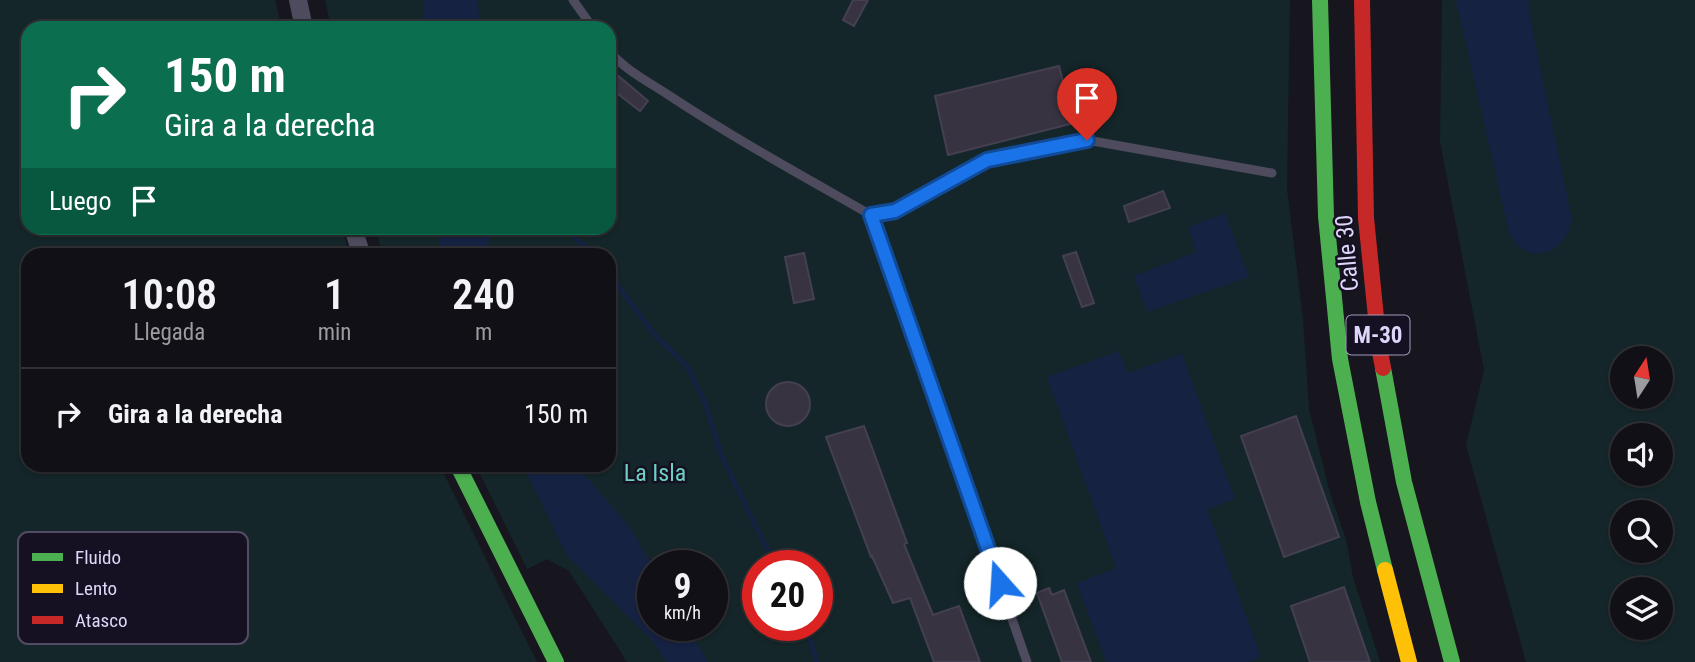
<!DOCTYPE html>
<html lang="es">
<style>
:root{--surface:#111016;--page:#1a191f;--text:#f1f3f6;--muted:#9c9da1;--line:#303035}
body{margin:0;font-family:"Roboto Condensed",sans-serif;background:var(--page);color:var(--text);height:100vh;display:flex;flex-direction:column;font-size:26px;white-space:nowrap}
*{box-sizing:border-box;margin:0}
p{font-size:23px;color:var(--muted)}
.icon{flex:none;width:38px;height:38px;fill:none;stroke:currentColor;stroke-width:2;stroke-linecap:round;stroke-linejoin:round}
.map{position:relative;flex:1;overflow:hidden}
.drawer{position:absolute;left:21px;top:248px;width:595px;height:224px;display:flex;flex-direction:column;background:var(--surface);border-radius:21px;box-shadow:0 2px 5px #0004,0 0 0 2px var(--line)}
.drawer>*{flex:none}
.banner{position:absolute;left:21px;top:21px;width:595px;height:214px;border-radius:21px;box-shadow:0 2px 5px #0004,0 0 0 2px var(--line);background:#0b6e4f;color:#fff;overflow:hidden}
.needle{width:46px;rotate:12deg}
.buttons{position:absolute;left:1610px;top:346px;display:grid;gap:14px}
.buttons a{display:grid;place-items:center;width:63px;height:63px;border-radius:50%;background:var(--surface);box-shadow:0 2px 5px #0004,0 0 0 2px var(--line);font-size:35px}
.speed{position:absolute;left:637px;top:550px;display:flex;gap:14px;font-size:35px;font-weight:700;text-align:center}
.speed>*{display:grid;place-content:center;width:91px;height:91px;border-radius:50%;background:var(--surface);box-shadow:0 2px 5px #0004,0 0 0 2px var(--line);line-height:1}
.speed small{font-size:18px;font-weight:400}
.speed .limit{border:10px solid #d22;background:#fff;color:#111}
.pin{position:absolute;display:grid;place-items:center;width:60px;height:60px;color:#fff;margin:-72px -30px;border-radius:50% 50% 50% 0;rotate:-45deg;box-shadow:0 0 7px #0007}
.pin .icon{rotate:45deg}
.me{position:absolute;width:77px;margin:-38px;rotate:341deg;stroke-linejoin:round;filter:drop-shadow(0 0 5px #0008)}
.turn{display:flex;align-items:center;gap:24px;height:147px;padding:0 28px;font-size:32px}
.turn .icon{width:91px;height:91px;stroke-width:2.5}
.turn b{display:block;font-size:49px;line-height:60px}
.then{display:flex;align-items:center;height:66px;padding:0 28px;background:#0003;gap:14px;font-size:26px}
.eta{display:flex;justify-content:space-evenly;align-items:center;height:119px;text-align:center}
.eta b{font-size:42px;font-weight:600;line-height:49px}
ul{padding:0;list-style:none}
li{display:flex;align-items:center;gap:21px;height:91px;padding:0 28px;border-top:2px solid var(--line)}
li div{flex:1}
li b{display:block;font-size:26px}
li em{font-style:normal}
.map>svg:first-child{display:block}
.green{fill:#142629;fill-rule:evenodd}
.water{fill:#162242}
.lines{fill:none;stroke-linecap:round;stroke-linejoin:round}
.stream{stroke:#162242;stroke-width:5}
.building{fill:#373340;stroke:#454051;stroke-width:2}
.lane{stroke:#4d4b5d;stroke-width:9}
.street{stroke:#4d4b5d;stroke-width:18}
.fast{stroke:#4caf50;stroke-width:16}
.slow{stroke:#ffc107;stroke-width:16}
.jam{stroke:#c62828;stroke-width:16}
.route-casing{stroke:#114b97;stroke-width:18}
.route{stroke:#1a73e8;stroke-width:12}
.labels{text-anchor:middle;stroke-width:5;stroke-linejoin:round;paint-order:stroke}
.shield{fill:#161122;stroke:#a39bb9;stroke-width:2}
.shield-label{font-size:23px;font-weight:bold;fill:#dfd6fa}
.street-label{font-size:24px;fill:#dfd6fa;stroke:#161122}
.park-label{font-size:24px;fill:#6bd1c4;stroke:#161122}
.key{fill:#161122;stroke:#524c63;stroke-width:2}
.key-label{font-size:19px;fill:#dfd6fa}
</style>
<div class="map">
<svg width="1695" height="662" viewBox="0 0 1695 662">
<rect width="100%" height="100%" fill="#17151e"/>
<!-- green -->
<path class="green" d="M 0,0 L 275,0 L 282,28 L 28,28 L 28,228 L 342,228 L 350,255 L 28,256 L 28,466 L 440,466 L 537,662 L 0,662 Z
M 325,0 L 1290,0 L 1287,189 L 1303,319 L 1309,409 L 1330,493 L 1346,539 L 1353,577 L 1380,662 L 627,662 L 569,571 L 547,559 L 527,569 L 476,466 L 609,466 L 609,256 L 383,255 L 375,228 L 609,228 L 609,28 L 331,28 ZM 653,565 L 712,565 L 712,625 L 653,625 ZM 758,565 L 817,565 L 817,625 L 758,625 Z
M 1442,0 L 1695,0 L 1695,662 L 1526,662 L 1466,445 L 1484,370 L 1440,142 ZM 1622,359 L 1661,359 L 1661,397 L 1622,397 ZM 1622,436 L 1661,436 L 1661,474 L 1622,474 ZM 1622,513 L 1661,513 L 1661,551 L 1622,551 ZM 1622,590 L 1661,590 L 1661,628 L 1622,628 Z"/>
<!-- water -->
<path class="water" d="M 424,0 L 477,0 L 481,28 L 424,28 Z
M 1456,0 L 1528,0 L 1532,27 L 1572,220 C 1570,226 1569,232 1566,236 C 1559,249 1542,257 1528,252 C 1519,249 1513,240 1509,233 Z
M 1225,213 L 1249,277 L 1147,312 L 1134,276 L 1196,252 L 1188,227 Z
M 437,228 L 491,228 L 487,251 L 489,255 L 442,255 Z
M 1119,351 L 1127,373 L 1182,354 L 1235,499 L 1207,509 L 1261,657 L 1247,662 L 1106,662 L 1077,583 L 1116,568 L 1047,377 Z
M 523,466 L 577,466 L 630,527 L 653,567 L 653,625 L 686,625 L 708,662 L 666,662 L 653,641 L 567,556 Z"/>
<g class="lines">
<!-- stream -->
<path class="stream" d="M 565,228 L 595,256
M 609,273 L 653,333 L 687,366 L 704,400 L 722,457 L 775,565
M 805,625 L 817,662"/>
</g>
<!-- building -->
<path class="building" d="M 853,0 L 868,0 L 854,26 L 843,20 Z
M 1059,66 L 1074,123 L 948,155 L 935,96 Z
M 609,68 L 648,101 L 640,111 L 609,87 Z
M 1163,191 L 1170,208 L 1129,222 L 1124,206 Z
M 1076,252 L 1094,303 L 1082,307 L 1063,256 Z
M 804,253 L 814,299 L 794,303 L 785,257 Z
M766 404a22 22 0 1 1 44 0a22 22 0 1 1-44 0Z
M 1296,416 L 1339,537 L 1284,557 L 1241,436 Z
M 864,426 L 907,543 L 904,544 L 933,615 L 959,606 L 980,662 L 934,662 L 910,598 L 893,603 L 872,556 L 871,557 L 826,437 Z
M 1344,587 L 1370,662 L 1310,662 L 1291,606 Z
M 1049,588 L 1052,595 L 1064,590 L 1091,662 L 1062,662 L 1037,593 Z"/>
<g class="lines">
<!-- lane -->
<path class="lane" d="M 573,0 L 593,28
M 609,51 C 625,70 649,82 670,96 C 735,139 803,176 871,215
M 1027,662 L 871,215 L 895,211 L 987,160 L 1087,140 L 1272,173"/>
<!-- street -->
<path class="street" d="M 298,0 L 304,28
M 353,228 L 362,256"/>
<!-- fast -->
<path class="fast" d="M 1320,0 L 1326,216 L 1340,359 L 1368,502 L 1385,570
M 1383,368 L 1404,482 L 1452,662
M 458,466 L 556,662"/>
<!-- slow -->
<path class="slow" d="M 1385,570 L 1409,662"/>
<!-- jam -->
<path class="jam" d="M 1362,0 L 1366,218 L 1379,347 L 1383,368"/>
</g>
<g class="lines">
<defs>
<path id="route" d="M 1000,583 L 871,215 L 895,211 L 987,160 L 1087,140"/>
</defs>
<!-- route casing -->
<use href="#route" class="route-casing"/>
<!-- route -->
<use href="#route" class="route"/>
</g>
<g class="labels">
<!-- shield labels -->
<rect class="shield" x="1346.5" y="315.5" width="63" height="39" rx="5"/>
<g class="shield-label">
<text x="1378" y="343">M-30</text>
</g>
<!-- street labels -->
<g class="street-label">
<text transform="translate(1347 253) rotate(-95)" y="8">Calle 30</text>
</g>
<!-- park labels -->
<g class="park-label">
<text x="655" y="481">La Isla</text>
</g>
</g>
<!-- legend -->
<rect x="18" y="532" width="230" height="112" rx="10" class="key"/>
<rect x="32" y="553" width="31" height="8" fill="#4caf50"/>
<rect x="32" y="584" width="31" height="9" fill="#ffc107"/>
<rect x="32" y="616" width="31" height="8" fill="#c62828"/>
<g class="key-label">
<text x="75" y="564">Fluido</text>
<text x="75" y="595">Lento</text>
<text x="75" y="627">Atasco</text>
</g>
</svg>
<div class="buttons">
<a><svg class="needle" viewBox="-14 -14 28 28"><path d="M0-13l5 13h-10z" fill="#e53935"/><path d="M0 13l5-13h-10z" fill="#9c9da1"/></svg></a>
<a><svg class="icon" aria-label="sound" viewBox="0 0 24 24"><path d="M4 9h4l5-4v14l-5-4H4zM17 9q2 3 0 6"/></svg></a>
<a><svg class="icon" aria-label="search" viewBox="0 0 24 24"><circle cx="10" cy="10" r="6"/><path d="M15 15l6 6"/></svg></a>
<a><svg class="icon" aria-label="layers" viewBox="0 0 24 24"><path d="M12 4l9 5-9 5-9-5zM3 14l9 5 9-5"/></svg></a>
</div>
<div class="speed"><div>9<small>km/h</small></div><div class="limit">20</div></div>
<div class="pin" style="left:1087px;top:140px;background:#d93025"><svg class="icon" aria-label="arrive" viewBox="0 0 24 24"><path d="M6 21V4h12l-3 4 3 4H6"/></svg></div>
<svg class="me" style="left:1000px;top:583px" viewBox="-20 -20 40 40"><circle r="19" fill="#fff"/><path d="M0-13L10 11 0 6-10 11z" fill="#1a73e8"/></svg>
<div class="banner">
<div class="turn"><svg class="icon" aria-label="right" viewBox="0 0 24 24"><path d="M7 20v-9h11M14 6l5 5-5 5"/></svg><div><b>150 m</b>Gira a la derecha</div></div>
<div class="then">Luego<svg class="icon" aria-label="arrive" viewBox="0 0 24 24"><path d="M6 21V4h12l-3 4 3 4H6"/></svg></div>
</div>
<section class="drawer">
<div class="eta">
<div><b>10:08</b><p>Llegada</p></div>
<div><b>1</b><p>min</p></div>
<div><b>240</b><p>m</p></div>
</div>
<ul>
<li><svg class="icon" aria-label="right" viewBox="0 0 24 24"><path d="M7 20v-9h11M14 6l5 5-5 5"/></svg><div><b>Gira a la derecha</b></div><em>150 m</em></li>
</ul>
</section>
</div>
